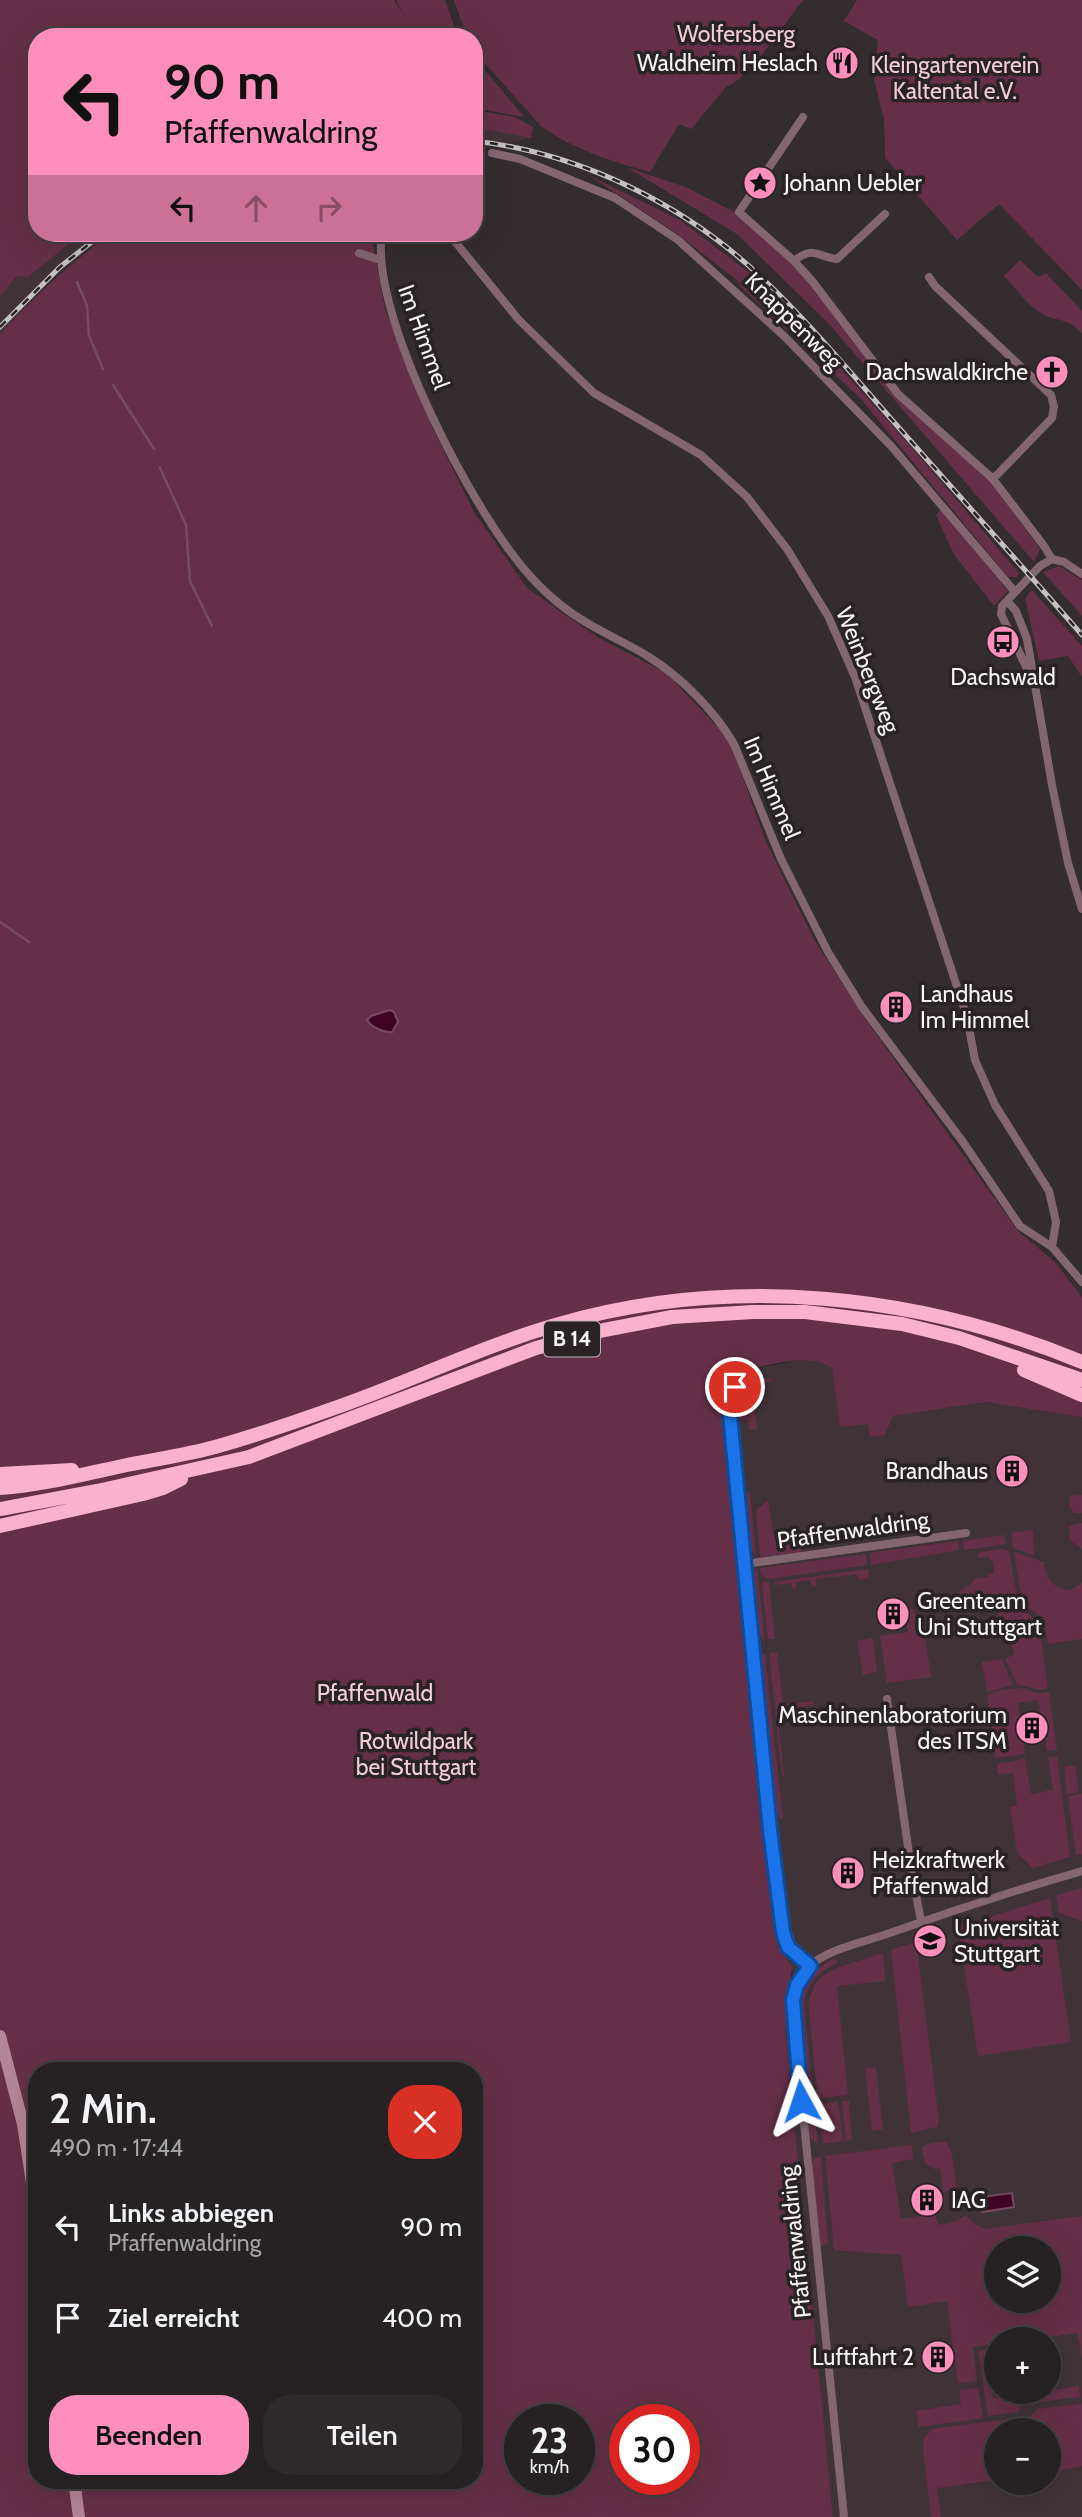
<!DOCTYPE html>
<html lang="de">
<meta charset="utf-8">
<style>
:root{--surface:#262223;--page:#2e2a2b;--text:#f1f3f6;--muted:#a4a4a6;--line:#423f41;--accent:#fe8ebc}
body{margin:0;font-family:Cabin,sans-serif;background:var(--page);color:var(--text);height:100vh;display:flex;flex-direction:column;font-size:26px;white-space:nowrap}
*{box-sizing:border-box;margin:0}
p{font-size:23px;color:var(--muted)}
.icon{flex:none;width:38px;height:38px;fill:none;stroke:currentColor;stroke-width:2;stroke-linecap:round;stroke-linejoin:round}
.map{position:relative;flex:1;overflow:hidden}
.panel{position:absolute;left:28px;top:2062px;width:455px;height:427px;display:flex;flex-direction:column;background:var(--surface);border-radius:28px;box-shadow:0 7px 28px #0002,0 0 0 2px var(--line)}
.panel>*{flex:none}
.top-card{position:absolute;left:28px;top:28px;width:455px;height:214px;border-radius:28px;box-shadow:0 7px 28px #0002,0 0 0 2px var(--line);background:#fe8ebc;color:#111;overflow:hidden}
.fabs{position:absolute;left:984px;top:2236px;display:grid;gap:14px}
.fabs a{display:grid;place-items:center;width:77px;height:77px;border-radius:50%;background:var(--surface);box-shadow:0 7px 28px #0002,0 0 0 2px var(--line);font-size:35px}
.speed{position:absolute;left:504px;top:2404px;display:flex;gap:14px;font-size:35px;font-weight:700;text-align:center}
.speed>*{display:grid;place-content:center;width:91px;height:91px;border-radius:50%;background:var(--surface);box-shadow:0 7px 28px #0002,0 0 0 2px var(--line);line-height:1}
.speed small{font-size:18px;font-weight:400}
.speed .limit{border:10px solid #d22;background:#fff;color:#111}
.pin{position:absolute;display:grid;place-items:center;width:60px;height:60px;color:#fff;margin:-30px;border:4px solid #fff;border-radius:50%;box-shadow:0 2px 7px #0007}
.me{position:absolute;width:77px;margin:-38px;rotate:355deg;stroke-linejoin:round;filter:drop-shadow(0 0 5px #0008)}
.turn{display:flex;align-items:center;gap:24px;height:147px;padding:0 21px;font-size:32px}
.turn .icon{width:91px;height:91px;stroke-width:2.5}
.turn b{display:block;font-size:49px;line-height:60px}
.lanes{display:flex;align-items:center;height:66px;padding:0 21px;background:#0003;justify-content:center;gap:35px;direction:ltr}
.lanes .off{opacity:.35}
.round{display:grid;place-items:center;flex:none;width:74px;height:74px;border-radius:28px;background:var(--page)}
.headline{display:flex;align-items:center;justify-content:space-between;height:119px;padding:0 21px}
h1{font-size:42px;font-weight:600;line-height:52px}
.cta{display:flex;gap:14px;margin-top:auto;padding:14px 21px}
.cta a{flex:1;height:80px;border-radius:28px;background:var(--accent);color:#111;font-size:28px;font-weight:600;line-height:80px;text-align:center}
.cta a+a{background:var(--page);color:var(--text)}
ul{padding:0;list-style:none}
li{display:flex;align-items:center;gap:21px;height:91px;padding:0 21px}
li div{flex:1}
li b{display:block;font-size:26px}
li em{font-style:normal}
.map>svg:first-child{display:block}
.built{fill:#403338;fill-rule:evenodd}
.green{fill:#653047;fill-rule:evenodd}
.water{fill:#3e0422;stroke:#764c61;stroke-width:2}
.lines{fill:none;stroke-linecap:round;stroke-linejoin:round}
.stream{stroke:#764c61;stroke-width:2.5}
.street{stroke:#846671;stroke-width:8}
.secondary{stroke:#b48596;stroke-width:12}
.highway{stroke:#fab1cd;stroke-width:14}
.rail-casing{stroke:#c5c0c1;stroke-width:5}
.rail{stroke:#292325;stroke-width:2.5;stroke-dasharray:8;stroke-linecap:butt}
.route-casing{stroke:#114b97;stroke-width:18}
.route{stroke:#1a73e8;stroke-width:12}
.labels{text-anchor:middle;stroke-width:7;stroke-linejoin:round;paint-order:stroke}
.shield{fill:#292325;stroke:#bab5b7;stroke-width:2}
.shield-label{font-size:21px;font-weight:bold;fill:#f8f4f5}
.park-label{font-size:23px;fill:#f3cbd9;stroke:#292325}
.poi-label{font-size:23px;fill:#f8f4f5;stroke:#292325;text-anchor:start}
.street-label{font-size:23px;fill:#f8f4f5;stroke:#292325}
</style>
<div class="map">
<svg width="1082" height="2517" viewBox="0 0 1082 2517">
<rect width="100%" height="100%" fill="#332d2f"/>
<!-- built -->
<path class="built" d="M 474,127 L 485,127 L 531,138 L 491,146 L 474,145 Z
M 82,233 L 112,233 L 81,255 L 40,290 L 0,334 L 0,297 L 17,276 Z
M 809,1359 L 822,1361 L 832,1368 L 840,1427 L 869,1423 L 885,1435 L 893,1416 L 986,1402 L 1082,1417 L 1082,2517 L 833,2517 L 785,2027 L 793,1973 L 788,1959 L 779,1949 L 720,1390 L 726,1377 L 735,1372 ZM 996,2249 L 1048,2249 L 1048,2301 L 996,2301 ZM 996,2340 L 1048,2340 L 1048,2392 L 996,2392 ZM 996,2431 L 1048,2431 L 1048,2483 L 996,2483 Z"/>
<!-- green -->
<path class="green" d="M 0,0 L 394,0 L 404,16 L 396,0 L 445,0 L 458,37 L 37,37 L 37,233 L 82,233 L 28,277 L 17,276 L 0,297 Z
M 454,0 L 803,0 C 788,19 748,80 727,86 L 691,129 L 679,124 L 650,172 C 613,162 572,149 541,126 L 474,51 L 474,37 L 467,37 Z
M 857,0 L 1082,0 L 1082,290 L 999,204 L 957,240 L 885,158 L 884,120 L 874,79 L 878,40 L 844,21 Z
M 474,57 L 524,117 L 474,108 Z
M 474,110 L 515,117 L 533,127 L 531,138 L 474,127 Z
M 628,168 L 686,187 L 738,214 L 807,278 L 897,394 L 990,480 L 1040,549 L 1034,562 L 829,324 L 737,234 Z
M 590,176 L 680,220 L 751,274 L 801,325 L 908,443 L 1019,573 L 1017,577 L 1008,577 L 860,398 L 742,288 L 738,281 L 676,233 Z
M 112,233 L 371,233 L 385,309 L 433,429 L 474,512 L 527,588 L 597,637 L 666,673 L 729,739 L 766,842 L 815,941 L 868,1023 L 1018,1231 L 1056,1263 L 1082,1297 L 1082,1417 L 986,1402 L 893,1416 L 885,1435 L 870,1437 L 868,1424 L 840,1427 L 832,1368 C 808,1351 764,1367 735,1372 L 726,1377 L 720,1390 L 779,1948 L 792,1966 L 785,2027 L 833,2517 L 0,2517 L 0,334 C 35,296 70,263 112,233 ZM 37,2070 L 474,2070 L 474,2480 L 37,2480 ZM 520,2420 L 579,2420 L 579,2480 L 520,2480 ZM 625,2420 L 684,2420 L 684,2480 L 625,2480 Z
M 1020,260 L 1038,277 L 1046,273 L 1082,311 L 1082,333 C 1066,316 1054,322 1041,313 C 1027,304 1015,288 1004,276 Z
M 942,508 L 1008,591 L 994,606 L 953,553 L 936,515 Z
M 1059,566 L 1082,580 L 1082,616 L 1043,572 Z
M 1032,590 L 1082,646 L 1082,677 L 1068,656 L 1039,661 L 1025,598 Z
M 767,1378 L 773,1381 L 751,1385 L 757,1429 L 749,1430 L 748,1419 L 737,1420 L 737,1415 L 751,1397 L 750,1384 L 754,1383 L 754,1379 Z
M 750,1492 L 756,1556 L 749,1547 L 745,1493 Z
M 1082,1495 L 1082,1513 L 1075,1513 L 1070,1508 L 1069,1496 Z
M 768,1500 L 774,1538 L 800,1535 L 801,1552 L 760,1557 L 756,1511 Z
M 1082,1523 L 1082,1549 L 1070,1540 L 1069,1526 Z
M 1033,1530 L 1034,1555 L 1013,1548 L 1011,1533 Z
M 1004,1535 L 1006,1544 L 964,1550 L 963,1541 Z
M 958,1541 L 959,1550 L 871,1565 L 870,1553 Z
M 1004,1549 L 1009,1552 L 1019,1606 L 1039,1624 L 1048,1688 L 1039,1690 L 1017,1684 L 1005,1659 L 1015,1654 L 995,1607 L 993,1597 L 958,1602 L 957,1593 L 971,1584 L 975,1579 L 988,1577 L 988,1574 L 994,1573 L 993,1562 L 988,1557 L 978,1558 L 978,1555 L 981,1552 Z
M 1014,1552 L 1044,1562 C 1044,1578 1055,1590 1071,1590 L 1082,1583 L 1082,1639 L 1048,1644 L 1044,1618 L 1025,1606 L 1022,1600 Z
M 866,1554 L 867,1565 L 768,1579 L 761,1575 L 760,1568 Z
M 757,1568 L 765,1642 L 758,1634 L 752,1576 Z
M 868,1569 L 869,1578 L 859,1580 L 857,1574 L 816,1579 L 816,1586 L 812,1587 L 810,1580 L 796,1582 L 796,1589 L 793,1589 L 791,1583 L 775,1585 L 775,1582 Z
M 769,1582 L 775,1639 L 768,1639 L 762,1583 Z
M 914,1609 L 916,1617 L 922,1616 L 931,1677 L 887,1683 L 880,1636 L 908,1632 L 905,1610 Z
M 873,1638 L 877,1672 L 863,1675 L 857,1641 Z
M 777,1652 L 783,1704 L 813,1701 L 814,1705 L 777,1709 L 784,1776 L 782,1776 L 769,1653 Z
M 762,1654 L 765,1654 L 783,1819 L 780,1818 L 776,1811 L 760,1659 Z
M 1002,1659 L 1013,1685 L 987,1692 L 982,1662 Z
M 1020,1688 L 1038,1693 L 1049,1692 L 1057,1750 L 1047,1751 L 1038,1700 L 1018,1703 L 1025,1754 L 996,1758 L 987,1695 L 996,1691 Z
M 1057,1756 L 1070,1857 L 1033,1868 L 1017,1853 L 1010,1807 L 1017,1805 L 1013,1773 L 998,1774 L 997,1764 L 1025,1759 L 1031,1794 L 1053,1790 L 1048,1757 Z
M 1075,1765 L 1079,1792 L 1067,1794 L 1064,1767 Z
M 1082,1794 L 1082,1854 L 1076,1855 L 1068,1796 Z
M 1082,1888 L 1082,1921 L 1059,1913 L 1056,1895 Z
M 1050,1898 L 1071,2042 L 978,2056 L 958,1927 Z
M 916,1942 L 939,2119 L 937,2127 L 911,2133 L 891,1950 Z
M 883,1953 L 885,1981 L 837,1986 L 848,2095 L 818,2098 L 808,2004 L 814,1986 L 822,1976 L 839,1967 Z
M 835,1958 L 837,1963 C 818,1973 808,1982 804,2004 L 818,2144 L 809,2136 L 798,2002 C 804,1979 815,1969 835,1958 Z
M 876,2067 L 883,2129 L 872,2131 L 865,2069 Z
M 842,2101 L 849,2101 L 852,2138 L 851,2140 L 846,2141 Z
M 838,2102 L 843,2141 L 823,2144 L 818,2104 Z
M 946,2141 L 952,2154 L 957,2189 L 943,2192 L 940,2168 L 934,2169 L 925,2163 L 922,2148 L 927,2144 Z
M 912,2145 L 913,2159 L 892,2163 L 901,2219 L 935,2213 L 938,2225 L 954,2222 L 966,2215 L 974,2224 L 984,2229 L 1082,2216 L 1082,2360 L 1078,2333 L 1026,2340 L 996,2340 L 996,2344 L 973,2347 L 977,2381 L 958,2383 L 947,2301 L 908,2307 L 901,2255 L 834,2250 L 825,2156 ZM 996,2249 L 1048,2249 L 1048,2301 L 996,2301 Z
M 816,2157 L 821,2157 L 828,2244 L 820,2246 L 812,2169 L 813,2160 Z
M 986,2349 L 993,2398 L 1017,2396 L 1020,2408 L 1017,2412 L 988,2416 L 978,2350 Z
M 1079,2386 L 1080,2397 L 1036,2402 L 1034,2393 Z
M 978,2388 L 983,2418 L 919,2427 L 916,2411 L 961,2404 L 959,2390 Z
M 1082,2404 L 1082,2466 L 1048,2473 L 1048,2431 L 996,2431 L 996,2480 L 937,2488 L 941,2517 L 931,2517 L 923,2450 L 924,2438 L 932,2429 L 1021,2417 L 1022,2419 L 1029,2417 L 1037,2409 Z"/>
<!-- water -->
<path class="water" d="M 390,1010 L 394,1012 L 398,1022 L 392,1032 C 384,1033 371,1027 367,1020 L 371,1016 Z
M 1012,2193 L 1014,2207 L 982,2212 L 980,2197 Z"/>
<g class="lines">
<!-- stream -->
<path class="stream" d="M 46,233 L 49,237
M 77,282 L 87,306 L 89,336 L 103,369
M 113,385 L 154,449
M 160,468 L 186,525 L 190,581 L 212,626
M 0,922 L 29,942"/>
<!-- street -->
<path class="street" d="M 803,117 L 739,212 L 794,261 L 813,282 L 898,394 L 993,479 L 1044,546 L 1052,559
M 492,153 L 520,159 L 615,198 L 678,240 L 784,336 L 892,447 L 1015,592
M 448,233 L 519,320 L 594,393 L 701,455 L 747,497 L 787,549 L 828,616 L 855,677 L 967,1017 L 975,1060 L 995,1105 L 1049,1191 L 1056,1222 L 1052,1247
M 381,242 C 376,326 474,515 531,577 C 541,588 554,600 566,609 C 592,629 622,640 649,657 C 682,678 714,710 734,744 L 781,859 L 828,952 L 862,1007 L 963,1142 L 1020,1226 L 1052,1247 L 1082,1282
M 359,253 L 380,260
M 794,261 C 814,245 817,257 837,259 L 885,214
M 929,277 L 935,286 L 1051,395 L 1054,407 L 1052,418 L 993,479
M 1007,601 L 1016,611 L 1027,639 L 1052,785 L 1068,863 L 1082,909
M 1029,673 L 1001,614 L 1002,606 L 1040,566 L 1052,559 L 1064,562 L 1082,574
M 735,1387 L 730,1415 L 770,1830 L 783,1932 L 788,1947 L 810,1966
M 745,1564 L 966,1533
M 887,1699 L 911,1868 L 921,1921
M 844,2517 L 794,2024 C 793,2002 794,1986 808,1968 C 824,1950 864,1942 887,1934 C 951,1911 1016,1890 1082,1871"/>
<!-- secondary -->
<path class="secondary" d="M 0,2036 L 23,2124 L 37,2215
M 74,2480 L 79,2517"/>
<!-- highway -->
<path class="highway" d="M 1024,1370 L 1082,1395
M 0,1474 L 72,1470
M 0,1488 C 43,1485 85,1474 127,1465 C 156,1459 186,1455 215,1447 C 258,1435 301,1420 343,1405 C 416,1379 485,1345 559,1324 C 733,1274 917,1294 1082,1362
M 0,1509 L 97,1491 L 249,1457 L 536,1348 L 604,1330 L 672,1317 L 753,1312 L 805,1312 L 902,1324 L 959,1338 L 1082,1380
M 0,1526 L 143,1494 L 163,1488 L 181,1479"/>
<defs>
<path id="rail" d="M 474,141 C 580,153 684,204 761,277 C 811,324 855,378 900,429 C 961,498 1022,566 1082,635
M 0,327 L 60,267 L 103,233"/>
</defs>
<!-- rail casing -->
<use href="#rail" class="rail-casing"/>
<!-- rail -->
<use href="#rail" class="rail"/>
</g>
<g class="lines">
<defs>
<path id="route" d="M 735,1387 L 730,1415 L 770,1830 L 783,1932 L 788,1947 L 810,1966 L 797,1985 L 793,2000 L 801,2101"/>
</defs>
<!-- route casing -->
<use href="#route" class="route-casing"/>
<!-- route -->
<use href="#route" class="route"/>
</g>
<!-- icons -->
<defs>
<symbol id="restaurant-disc" viewBox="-11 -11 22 22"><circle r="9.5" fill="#fe8ebc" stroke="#292325"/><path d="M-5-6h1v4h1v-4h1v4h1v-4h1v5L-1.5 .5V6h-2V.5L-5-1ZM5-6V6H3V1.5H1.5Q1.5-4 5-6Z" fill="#111"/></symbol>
<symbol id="sight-disc" viewBox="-11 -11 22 22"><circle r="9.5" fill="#fe8ebc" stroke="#292325"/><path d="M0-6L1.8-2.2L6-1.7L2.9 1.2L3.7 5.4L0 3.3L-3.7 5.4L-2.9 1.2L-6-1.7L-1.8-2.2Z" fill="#111"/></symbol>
<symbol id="church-disc" viewBox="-11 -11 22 22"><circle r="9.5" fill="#fe8ebc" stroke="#292325"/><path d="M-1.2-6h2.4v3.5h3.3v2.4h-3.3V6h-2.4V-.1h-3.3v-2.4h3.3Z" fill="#111"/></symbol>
<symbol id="bus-disc" viewBox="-11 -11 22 22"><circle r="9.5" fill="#fe8ebc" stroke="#292325"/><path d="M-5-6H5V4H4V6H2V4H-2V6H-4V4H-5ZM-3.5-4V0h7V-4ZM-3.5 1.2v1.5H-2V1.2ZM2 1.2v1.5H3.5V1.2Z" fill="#111"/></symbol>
<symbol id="building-disc" viewBox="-11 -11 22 22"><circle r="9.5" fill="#fe8ebc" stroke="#292325"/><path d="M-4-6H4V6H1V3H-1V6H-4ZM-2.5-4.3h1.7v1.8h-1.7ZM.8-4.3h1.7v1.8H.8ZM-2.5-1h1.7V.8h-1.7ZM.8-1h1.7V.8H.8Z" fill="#111"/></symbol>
<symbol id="university-disc" viewBox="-11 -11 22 22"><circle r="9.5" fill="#fe8ebc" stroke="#292325"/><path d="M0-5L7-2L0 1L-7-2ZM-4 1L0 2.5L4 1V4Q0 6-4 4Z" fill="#111"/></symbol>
</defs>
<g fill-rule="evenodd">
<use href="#restaurant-disc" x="823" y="44" width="38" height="38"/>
<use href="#sight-disc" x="741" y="164" width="38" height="38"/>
<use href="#church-disc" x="1033" y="353" width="38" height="38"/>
<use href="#bus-disc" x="984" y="623" width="38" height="38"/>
<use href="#building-disc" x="877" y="988" width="38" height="38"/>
<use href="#building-disc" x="993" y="1452" width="38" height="38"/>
<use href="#building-disc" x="874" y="1595" width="38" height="38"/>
<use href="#building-disc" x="1013" y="1709" width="38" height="38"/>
<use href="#building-disc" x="829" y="1854" width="38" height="38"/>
<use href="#university-disc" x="911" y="1922" width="38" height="38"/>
<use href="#building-disc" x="908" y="2181" width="38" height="38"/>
<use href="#building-disc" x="919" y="2338" width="38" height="38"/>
</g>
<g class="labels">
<!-- shield labels -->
<rect class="shield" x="544" y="1321.5" width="56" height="35" rx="5"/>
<g class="shield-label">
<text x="572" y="1346">B 14</text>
</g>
<!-- park labels -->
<g class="park-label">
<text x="736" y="42">Wolfersberg</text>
<text x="955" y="73">Kleingartenverein<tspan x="955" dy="26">Kaltental e.V.</tspan></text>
<text x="375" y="1701">Pfaffenwald</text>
<text x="416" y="1749">Rotwildpark<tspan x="416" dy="26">bei Stuttgart</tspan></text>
</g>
<!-- poi labels -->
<g class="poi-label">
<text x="818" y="71" text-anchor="end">Waldheim Heslach</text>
<text x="784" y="191">Johann Uebler</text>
<text x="1028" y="380" text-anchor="end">Dachswaldkirche</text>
<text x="1003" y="685" text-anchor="middle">Dachswald</text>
<text x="920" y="1002">Landhaus<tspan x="920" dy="26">Im Himmel</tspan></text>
<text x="988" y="1479" text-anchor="end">Brandhaus</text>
<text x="917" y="1609">Greenteam<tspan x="917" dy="26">Uni Stuttgart</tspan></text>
<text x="1007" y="1723" text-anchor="end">Maschinenlaboratorium<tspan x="1007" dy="26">des ITSM</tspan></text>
<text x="872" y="1868">Heizkraftwerk<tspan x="872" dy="26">Pfaffenwald</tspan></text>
<text x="954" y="1936">Universität<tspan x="954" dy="26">Stuttgart</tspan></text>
<text x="951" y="2208">IAG</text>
<text x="914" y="2365" text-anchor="end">Luftfahrt 2</text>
</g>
<!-- street labels -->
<g class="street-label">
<text transform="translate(794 321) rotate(45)" y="8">Knappenweg</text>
<text transform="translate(424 337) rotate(70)" y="8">Im Himmel</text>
<text transform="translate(868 670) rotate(68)" y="8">Weinbergweg</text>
<text transform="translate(772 788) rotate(67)" y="8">Im Himmel</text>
<text transform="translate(853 1530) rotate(-8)" y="8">Pfaffenwaldring</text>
<text transform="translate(795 2242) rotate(-96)" y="8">Pfaffenwaldring</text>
</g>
</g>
</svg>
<div class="fabs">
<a><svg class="icon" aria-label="layers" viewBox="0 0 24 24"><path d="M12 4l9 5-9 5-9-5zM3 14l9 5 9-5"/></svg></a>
<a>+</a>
<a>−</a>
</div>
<div class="speed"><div>23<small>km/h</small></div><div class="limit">30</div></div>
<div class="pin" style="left:735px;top:1387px;background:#d93025"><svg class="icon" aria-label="arrive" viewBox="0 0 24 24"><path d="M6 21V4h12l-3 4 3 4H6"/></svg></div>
<svg class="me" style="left:801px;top:2101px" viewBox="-20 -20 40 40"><path d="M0-17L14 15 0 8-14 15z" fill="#1a73e8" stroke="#fff" stroke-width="4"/></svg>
<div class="top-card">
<div class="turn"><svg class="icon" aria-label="left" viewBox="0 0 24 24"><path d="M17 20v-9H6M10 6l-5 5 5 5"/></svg><div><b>90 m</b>Pfaffenwaldring</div></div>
<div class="lanes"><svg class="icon" aria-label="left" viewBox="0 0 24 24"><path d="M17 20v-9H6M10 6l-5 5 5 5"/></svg><svg class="icon off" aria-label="ahead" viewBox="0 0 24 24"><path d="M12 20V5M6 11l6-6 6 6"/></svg><svg class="icon off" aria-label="right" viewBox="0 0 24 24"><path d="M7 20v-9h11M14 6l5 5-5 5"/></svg></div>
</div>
<section class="panel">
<div class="headline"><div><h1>2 Min.</h1><p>490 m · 17:44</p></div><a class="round" style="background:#d93025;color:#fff"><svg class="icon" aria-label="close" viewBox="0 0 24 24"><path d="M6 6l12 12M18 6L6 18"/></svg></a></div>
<ul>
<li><svg class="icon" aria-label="left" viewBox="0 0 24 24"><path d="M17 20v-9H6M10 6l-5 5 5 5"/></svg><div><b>Links abbiegen</b><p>Pfaffenwaldring</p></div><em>90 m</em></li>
<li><svg class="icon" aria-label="arrive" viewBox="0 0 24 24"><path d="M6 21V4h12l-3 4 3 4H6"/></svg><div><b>Ziel erreicht</b></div><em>400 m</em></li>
</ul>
<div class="cta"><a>Beenden</a><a>Teilen</a></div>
</section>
</div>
